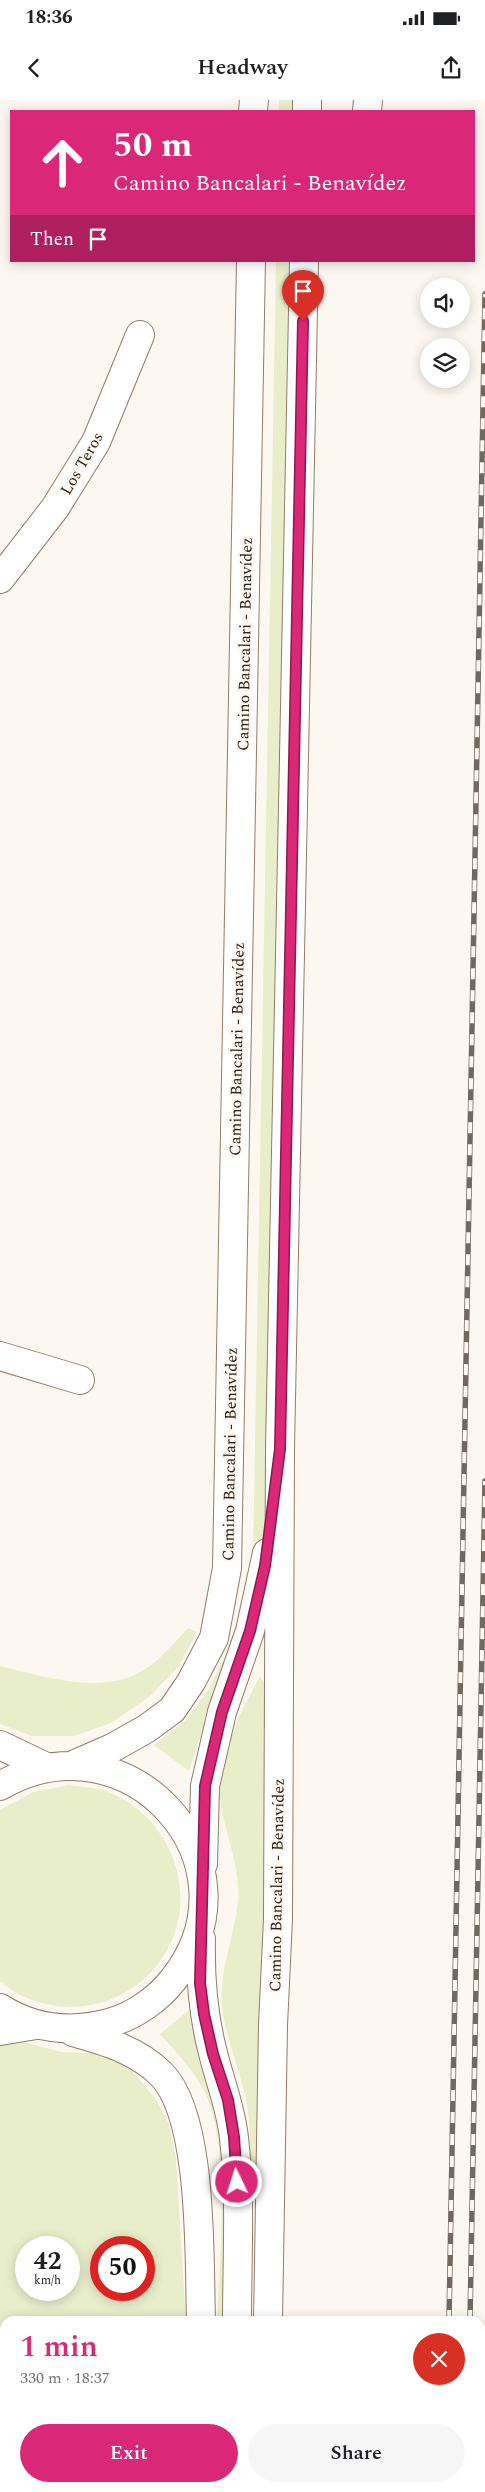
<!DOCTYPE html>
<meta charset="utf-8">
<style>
:root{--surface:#fff;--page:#f6f6f6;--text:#202124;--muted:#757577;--accent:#db2777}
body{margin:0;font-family:Spectral,serif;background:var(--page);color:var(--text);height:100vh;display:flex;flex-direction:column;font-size:19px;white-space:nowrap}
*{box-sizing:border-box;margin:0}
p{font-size:16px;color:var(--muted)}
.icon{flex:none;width:28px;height:28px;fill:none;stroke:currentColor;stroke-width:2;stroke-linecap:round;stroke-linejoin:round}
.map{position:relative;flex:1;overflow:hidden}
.side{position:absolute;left:0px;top:2216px;width:485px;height:176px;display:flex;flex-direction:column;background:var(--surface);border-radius:15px 15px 0 0;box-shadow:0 2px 12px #0003}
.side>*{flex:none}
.top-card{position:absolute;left:10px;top:10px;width:465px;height:152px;border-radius:0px;box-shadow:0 2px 12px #0003;background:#db2777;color:#fff;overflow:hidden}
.buttons{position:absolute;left:420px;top:178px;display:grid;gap:10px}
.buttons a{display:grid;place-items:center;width:50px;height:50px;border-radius:50%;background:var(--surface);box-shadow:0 2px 12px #0003;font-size:25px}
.speed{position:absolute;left:15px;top:2136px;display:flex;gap:10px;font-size:25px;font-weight:700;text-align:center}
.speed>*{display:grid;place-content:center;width:65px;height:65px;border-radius:50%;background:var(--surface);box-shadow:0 2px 12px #0003;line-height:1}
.speed small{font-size:12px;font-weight:400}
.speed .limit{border:8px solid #d22;background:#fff;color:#111}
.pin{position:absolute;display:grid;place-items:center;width:42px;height:42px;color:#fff;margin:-51px -21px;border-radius:50% 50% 50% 0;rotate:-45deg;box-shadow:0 0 5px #0007}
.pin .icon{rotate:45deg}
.me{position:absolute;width:55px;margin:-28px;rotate:356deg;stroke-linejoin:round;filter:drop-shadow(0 0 4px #0008)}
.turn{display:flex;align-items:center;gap:18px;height:105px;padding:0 20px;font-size:22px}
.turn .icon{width:65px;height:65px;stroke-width:2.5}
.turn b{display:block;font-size:35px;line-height:42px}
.then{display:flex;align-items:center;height:48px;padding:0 20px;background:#0003;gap:10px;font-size:19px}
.round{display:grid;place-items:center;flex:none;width:52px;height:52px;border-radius:26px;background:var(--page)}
.overview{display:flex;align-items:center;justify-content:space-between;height:85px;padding:0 20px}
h1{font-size:30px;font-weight:600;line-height:38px;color:var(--accent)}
.button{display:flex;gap:10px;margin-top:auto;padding:10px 20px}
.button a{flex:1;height:58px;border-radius:30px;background:var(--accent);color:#fff;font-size:20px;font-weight:600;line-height:58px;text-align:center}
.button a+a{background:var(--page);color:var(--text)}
.status{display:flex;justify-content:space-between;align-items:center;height:35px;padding:0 25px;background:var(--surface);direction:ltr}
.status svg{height:14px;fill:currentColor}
header{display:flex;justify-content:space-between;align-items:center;height:65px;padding:0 20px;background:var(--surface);font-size:22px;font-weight:600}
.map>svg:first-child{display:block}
.green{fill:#e9eeca;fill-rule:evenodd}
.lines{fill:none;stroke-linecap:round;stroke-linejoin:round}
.minor-casing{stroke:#967b65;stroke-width:30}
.major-casing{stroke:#967b65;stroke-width:30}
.minor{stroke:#fff;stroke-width:28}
.major{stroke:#fff;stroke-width:28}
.rail-casing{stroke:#716860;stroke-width:5.5}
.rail{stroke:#fdf7f2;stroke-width:4;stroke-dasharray:11;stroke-linecap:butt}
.route-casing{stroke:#8e194d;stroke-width:12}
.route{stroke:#db2777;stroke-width:9}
.labels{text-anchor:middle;stroke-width:5;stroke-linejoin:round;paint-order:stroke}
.street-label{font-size:16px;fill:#2d2219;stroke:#fdf7f2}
</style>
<div class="status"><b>18:36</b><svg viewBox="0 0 49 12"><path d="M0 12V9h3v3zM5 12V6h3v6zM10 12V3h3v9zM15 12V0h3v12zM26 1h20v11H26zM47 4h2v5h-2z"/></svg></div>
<header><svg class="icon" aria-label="back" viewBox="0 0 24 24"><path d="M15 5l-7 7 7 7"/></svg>Headway<svg class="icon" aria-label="share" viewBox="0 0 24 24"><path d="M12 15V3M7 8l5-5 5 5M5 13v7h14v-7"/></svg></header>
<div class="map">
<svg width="485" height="2392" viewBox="0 0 485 2392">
<rect width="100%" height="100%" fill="#fdf7f2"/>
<!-- green -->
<path class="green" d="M 279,0 L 292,0 L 292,11 L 279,11 Z
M 276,161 L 289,161 L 269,1388 L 263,1455 L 215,1609 L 199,1640 L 189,1671 L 154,1645 L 185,1621 L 209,1589 L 225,1556 L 249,1492 L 253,1457 Z
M 188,1528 L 197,1532 L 179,1566 L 149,1597 L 111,1623 L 74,1636 L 32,1636 L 0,1624 L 0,1566 C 48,1577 105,1598 150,1566 C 164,1555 176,1541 188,1528 Z
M 260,1576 L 267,1587 L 266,2069 L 248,2082 C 250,2052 252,2021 244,1991 C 237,1963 225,1935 222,1906 C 219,1870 234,1838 238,1802 C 241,1768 225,1734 220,1701 C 213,1656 241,1614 260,1576 Z
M 69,1685 C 81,1687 95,1687 106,1691 C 134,1702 157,1723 169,1749 C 214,1846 118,1939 22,1896 C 14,1893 7,1886 0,1881 L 0,1710 L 33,1692 Z
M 195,1905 L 226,2020 L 227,2221 L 217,2221 C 219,2157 232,2048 204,1991 C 193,1969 176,1952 160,1934 Z
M 6,1937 L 61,1952 L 107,1954 L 129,1966 L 157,2001 L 169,2024 L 176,2058 L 186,2221 L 5,2221 L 5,2248 L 0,2240 L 0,1939 ZM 26,2148 L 69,2148 L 69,2190 L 26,2190 ZM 101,2148 L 144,2148 L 144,2190 L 101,2190 Z
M 0,2316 L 5,2325 L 5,2346 L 0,2337 Z
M 82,2388 L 196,2388 L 196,2392 L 84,2392 Z"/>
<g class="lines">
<defs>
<path id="minor" d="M 367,11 L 368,0
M 0,479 L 55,408 L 96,342 L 140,235
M 0,1256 L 80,1280
M 0,1645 L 46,1667
M 0,1931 L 36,1925
M 0,2289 L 5,2297
M 59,2388 L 61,2392"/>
<path id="major" d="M 253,11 L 254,0
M 307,11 L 307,0
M 73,1665 L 112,1648 L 146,1629 L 172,1610 L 191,1582 L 214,1538 L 227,1468 L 251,161
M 0,1686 C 129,1611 266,1764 173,1880 C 157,1900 134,1916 109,1923 C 71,1933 33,1929 0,1908
M 203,1764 L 205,1686 L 222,1612 L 250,1531 L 267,1453
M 201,1839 C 200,1879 203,1915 213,1953 C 220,1982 231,2008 234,2038 C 241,2098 237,2160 237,2221
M 73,1932 C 105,1941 137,1950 161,1974 C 204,2016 199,2162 201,2221
M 268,2221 L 273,1925 L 278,1819 L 280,1349 L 304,161
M 208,2388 L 208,2392
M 238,2388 L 238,2392
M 266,2392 L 266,2388"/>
</defs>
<!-- minor casing -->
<use href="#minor" class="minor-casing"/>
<!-- major casing -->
<use href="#major" class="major-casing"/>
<!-- minor -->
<use href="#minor" class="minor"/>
<!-- major -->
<use href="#major" class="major"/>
<defs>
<path id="rail" d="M 449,2221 L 485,194
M 470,2221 L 485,1381
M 446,2392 L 446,2388
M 467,2392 L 468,2388"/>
</defs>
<!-- rail casing -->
<use href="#rail" class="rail-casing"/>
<!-- rail -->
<use href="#rail" class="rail"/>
</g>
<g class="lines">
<defs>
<path id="route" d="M 237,2082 L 234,2037 L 228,2000 L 213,1954 L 204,1914 L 200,1883 L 205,1686 L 222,1612 L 250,1531 L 265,1466 L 280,1349 L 303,221"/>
</defs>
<!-- route casing -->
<use href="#route" class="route-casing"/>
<!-- route -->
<use href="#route" class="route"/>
</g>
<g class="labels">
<!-- street labels -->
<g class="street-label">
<text transform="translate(81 363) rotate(-60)" y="6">Los Teros</text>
<text transform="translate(244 544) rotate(-89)" y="6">Camino Bancalari - Benavídez</text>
<text transform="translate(236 949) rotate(-89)" y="6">Camino Bancalari - Benavídez</text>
<text transform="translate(229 1354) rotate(-89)" y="6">Camino Bancalari - Benavídez</text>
<text transform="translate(276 1785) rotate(-89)" y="6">Camino Bancalari - Benavídez</text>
</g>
</g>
</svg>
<div class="buttons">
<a><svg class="icon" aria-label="sound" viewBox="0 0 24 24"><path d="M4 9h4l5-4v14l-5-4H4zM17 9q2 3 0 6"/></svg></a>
<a><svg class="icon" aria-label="layers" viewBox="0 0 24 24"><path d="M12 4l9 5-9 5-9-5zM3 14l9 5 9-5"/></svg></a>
</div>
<div class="speed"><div>42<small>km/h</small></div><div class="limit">50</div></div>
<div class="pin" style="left:303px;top:221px;background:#d93025"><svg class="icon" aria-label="arrive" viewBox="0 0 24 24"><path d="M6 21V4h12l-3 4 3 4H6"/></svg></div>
<svg class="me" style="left:237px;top:2082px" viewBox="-20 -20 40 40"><circle r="17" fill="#db2777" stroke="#fff" stroke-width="3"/><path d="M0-11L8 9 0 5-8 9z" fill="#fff"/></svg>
<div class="top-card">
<div class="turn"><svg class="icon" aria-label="ahead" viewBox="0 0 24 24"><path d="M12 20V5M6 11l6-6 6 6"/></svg><div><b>50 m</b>Camino Bancalari - Benavídez</div></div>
<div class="then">Then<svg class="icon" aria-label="arrive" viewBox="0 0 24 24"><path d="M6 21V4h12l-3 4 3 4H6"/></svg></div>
</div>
<section class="side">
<div class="overview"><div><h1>1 min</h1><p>330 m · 18:37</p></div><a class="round" style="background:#d93025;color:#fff"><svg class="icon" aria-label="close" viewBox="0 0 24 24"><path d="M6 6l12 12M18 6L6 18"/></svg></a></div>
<div class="button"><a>Exit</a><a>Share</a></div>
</section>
</div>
